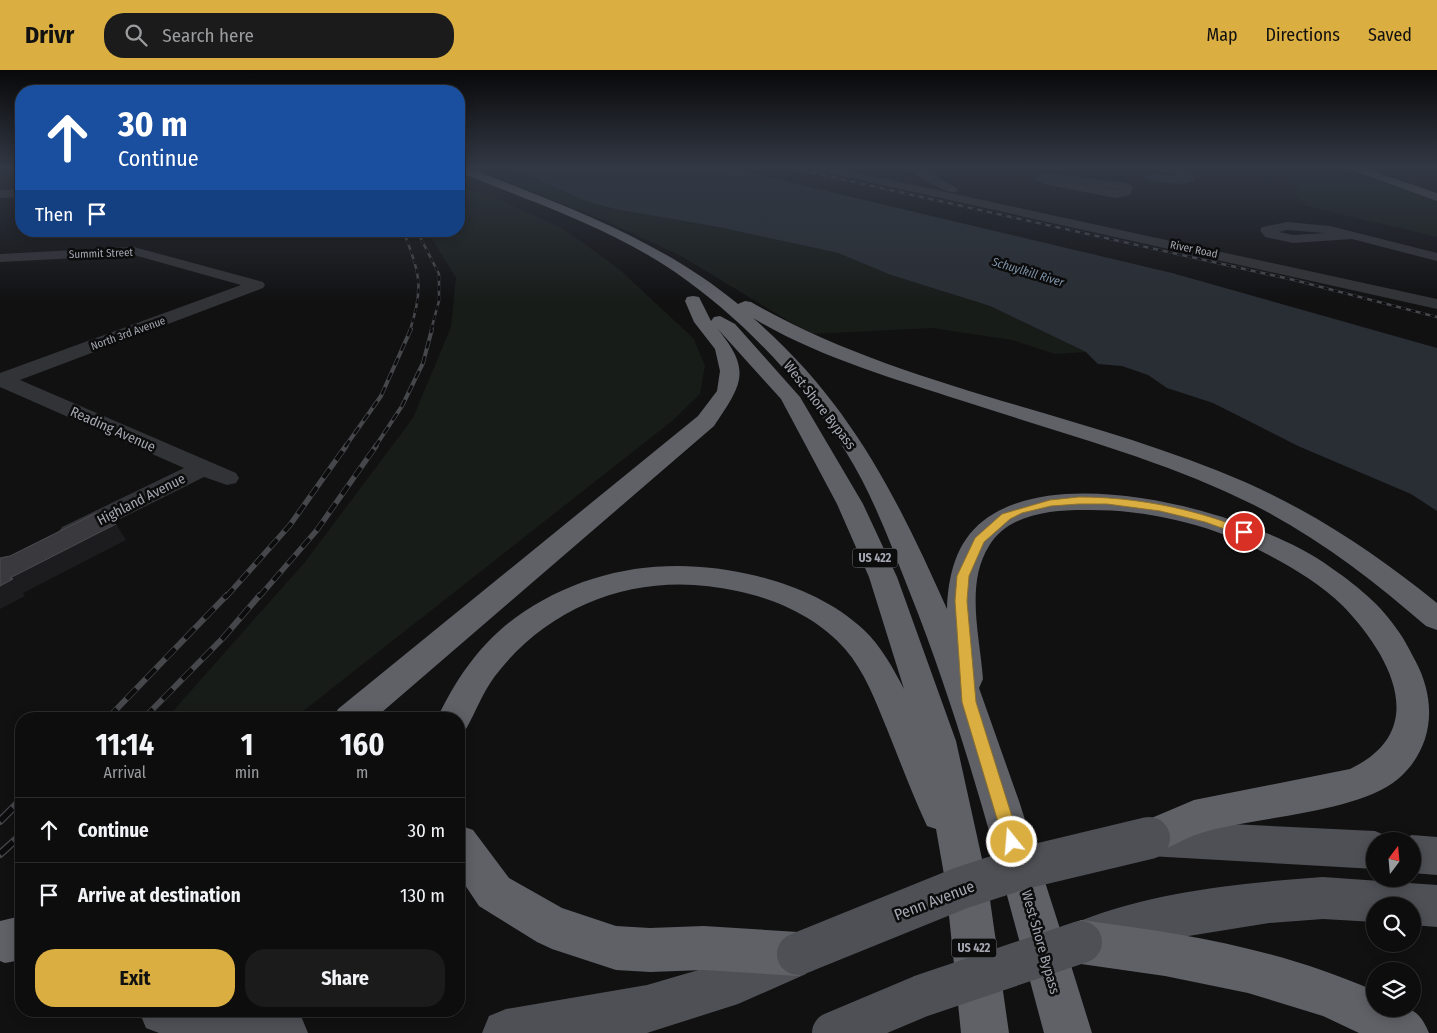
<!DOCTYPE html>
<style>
:root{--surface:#0d0d0e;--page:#1b1b1c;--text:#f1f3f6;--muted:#9a9c9e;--line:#2d2d2e;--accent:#daae40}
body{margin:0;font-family:"Fira Sans Condensed",sans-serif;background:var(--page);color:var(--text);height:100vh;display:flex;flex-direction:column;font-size:19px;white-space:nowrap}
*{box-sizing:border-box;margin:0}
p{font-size:16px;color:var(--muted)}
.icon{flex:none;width:28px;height:28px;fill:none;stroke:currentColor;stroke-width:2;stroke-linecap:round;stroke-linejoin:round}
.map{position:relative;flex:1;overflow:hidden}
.drawer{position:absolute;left:15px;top:642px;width:450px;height:305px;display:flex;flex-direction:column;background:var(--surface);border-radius:20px;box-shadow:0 2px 12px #0003,0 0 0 1px var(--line)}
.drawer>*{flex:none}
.hud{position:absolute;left:15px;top:15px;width:450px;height:152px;border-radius:20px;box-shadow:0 2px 12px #0003,0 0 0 1px var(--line);background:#1a4fa0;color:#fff;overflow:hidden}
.needle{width:32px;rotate:16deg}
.controls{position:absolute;left:1366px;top:762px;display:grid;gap:10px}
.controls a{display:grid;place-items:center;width:55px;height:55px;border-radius:50%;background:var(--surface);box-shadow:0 2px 12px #0003,0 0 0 1px var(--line);font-size:25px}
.pin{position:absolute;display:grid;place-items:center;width:42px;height:42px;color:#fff;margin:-21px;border:2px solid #fff;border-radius:50%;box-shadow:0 1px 5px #0007}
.me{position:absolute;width:55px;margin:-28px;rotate:343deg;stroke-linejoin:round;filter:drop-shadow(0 0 4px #0008)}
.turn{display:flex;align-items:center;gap:18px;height:105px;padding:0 20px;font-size:22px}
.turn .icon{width:65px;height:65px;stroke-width:2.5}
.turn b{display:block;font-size:35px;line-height:42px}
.then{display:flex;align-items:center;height:48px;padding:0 20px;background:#0003;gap:10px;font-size:19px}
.eta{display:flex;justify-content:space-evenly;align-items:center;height:85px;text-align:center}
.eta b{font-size:30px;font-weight:700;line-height:35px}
.cta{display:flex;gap:10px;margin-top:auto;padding:10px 20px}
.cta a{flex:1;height:58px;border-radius:20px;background:var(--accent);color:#111;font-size:20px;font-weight:700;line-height:58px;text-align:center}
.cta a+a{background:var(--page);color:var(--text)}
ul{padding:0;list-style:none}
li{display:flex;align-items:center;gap:15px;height:65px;padding:0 20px;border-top:1px solid var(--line)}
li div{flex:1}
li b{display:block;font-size:19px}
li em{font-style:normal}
header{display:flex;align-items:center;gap:30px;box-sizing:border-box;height:70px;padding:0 25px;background:var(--accent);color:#111}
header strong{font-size:24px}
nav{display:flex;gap:28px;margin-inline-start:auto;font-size:18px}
.search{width:350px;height:45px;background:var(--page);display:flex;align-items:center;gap:12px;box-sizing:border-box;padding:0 18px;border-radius:20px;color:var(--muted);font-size:19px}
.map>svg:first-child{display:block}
.green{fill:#181c19}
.water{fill:#292e34}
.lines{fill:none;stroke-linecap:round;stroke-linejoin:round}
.minor{fill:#323336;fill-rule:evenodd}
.major{fill:#4f5055;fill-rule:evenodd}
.highway{fill:#5f6167;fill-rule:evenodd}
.rail-far4-casing{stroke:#45474b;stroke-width:2.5}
.rail-far3-casing{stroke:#45474b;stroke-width:4}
.rail-far2-casing{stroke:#45474b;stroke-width:5.5}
.rail-far1-casing{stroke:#45474b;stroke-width:6}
.rail-casing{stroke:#45474b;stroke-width:8}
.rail-far4{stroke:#0c0c0d;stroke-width:2;stroke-dasharray:5;stroke-linecap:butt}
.rail-far3{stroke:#0c0c0d;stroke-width:2.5;stroke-dasharray:8;stroke-linecap:butt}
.rail-far2{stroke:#0c0c0d;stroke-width:4;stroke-dasharray:11;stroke-linecap:butt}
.rail-far1{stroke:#0c0c0d;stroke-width:4.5;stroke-dasharray:14;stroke-linecap:butt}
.rail{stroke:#0c0c0d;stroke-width:5.5;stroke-dasharray:18;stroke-linecap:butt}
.major-bridge{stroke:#4f5055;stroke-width:42}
.shaded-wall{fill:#1c1c1e}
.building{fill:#3a3a3e;stroke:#4a4b50}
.route{fill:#daae40;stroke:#8e712a}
.labels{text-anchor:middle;stroke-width:5;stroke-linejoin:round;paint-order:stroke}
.far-street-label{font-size:11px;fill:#a4a7b1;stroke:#0c0c0d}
.far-water-label{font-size:12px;font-style:italic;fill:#7e93a8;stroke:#0c0c0d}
.shield{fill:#0c0c0d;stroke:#767880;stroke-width:1}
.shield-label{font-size:12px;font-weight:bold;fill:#a4a7b1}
.street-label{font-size:14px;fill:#a4a7b1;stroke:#0c0c0d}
.near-street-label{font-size:16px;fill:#a4a7b1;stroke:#0c0c0d}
</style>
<header>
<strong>Drivr</strong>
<div class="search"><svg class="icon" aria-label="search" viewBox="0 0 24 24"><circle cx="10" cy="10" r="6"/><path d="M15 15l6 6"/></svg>Search here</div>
<nav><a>Map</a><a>Directions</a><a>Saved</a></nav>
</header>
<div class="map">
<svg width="1437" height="963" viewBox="0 0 1437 963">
<rect width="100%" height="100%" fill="#111112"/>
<!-- green -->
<path class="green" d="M 471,97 L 509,97 L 586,131 L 615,139 L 718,157 L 838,183 L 891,205 L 990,236 L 1086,282 L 1055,284 L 1012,270 L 932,258 L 810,264 L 681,186 L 606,151 Z
M 1348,101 L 1437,131 L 1437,167 L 1307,136 L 1296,126 L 1298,117 L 1296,111 L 1280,103 Z
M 459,116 L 500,130 L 562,158 L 618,198 L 694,269 L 705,296 L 700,324 L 672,351 L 293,649 L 166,649 L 305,492 L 413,348 L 451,257 L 456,208 L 427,161 L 459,161 Z"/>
<!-- water -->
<path class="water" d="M 509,97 L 725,97 L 1172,203 L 1437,278 L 1437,441 L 1411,424 L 1298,376 L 1213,333 L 1167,318 L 1148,305 L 1122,296 L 1098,294 L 1086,282 L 990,236 L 891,205 L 838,183 L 718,157 L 615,139 L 586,131 Z"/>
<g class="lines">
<!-- minor -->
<path class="minor" d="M 810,97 L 831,97 L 1437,229 L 1437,239 L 815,100 Z
M 908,97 L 921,97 L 958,119 L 956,122 C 945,124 916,106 908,97 Z
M 1160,97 L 1190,102 L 1195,109 C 1185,118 1158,112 1146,109 L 1144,107 L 1150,104 L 1181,106 L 1160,101 Z
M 1047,103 L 1127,113 L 1133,117 L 1130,125 L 1116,128 L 1043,114 L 1034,108 ZM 1078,114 L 1120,120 L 1116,120 Z
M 21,119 L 21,127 L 0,128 L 0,120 Z
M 1287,152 L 1330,156 L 1437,183 L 1437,191 L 1352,169 L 1293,173 L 1265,167 L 1260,160 L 1262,157 ZM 1287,160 L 1325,163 L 1293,165 L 1279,162 Z
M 134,177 L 263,212 L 265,215 L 263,218 L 20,310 L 236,403 L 239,408 L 236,413 L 227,415 L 204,407 L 80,469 L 71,471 L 62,469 L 58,463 L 62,457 L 184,398 L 0,317 L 0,303 L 241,215 L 134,185 L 0,192 L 0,184 Z"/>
<!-- major -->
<path class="major" d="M 1343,97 L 1360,97 L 1437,123 L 1437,131 Z
M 1149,750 L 1375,761 L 1389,767 L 1391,771 L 1375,771 L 1375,799 L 1149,786 L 1135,781 L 1129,768 L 1135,755 Z
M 1412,765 L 1437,767 L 1437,805 L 1412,803 L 1412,771 L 1397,771 Z
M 1323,807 L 1437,815 L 1437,857 L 1412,855 L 1412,836 L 1375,836 L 1375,852 L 1323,849 L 1269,853 L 1145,873 L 1093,890 L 1077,884 L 1071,868 L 1077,852 C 1154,821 1241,813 1323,807 Z
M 790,865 L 806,872 L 813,888 L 806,904 L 738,934 L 647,963 L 482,963 L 489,946 L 506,939 L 647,915 L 736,889 Z
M 139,941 L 290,941 L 301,946 L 308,963 L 159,963 L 146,958 Z"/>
<!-- highway -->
<path class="highway" d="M 459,97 L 467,97 C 562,135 658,168 738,234 L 745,231 L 751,232 C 904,320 1085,342 1245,412 C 1315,443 1378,485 1437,533 L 1437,560 L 1426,556 C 1373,510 1317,467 1254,435 C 1162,389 1060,363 963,331 C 892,308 818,287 753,248 C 850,332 896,425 947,539 C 948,506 956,472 983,451 C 1060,390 1249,443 1323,492 C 1349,510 1378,531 1396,558 C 1404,568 1410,581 1416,592 C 1437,632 1434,678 1398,709 C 1359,742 1259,747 1208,761 C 1187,766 1169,779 1149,786 L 1135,781 L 1129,768 L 1135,755 L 1194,730 L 1350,699 C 1432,660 1390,585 1343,536 C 1319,512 1285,493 1255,478 C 1202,452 1142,439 1084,440 C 1051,440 1008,444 989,476 C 965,514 980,567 983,609 L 979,618 L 1019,731 L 1062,865 L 1065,856 L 1081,850 C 1187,864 1276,878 1375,921 L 1375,939 C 1405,939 1416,932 1429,963 L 1359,963 L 1323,946 L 1248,923 L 1165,906 L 1081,894 L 1069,889 L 1092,963 L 1044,963 C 1004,815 967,666 910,523 C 891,475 873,425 846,382 C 802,312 743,249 675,202 C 609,157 532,132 459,102 Z
M 693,226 L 699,227 L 711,251 L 714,247 L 720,246 L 735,254 L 800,327 L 863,434 L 897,507 L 956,671 L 988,816 L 1009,963 L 961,963 L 946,816 L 936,759 L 927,756 C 912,724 900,691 887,659 C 875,630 865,602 845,579 C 818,548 776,529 737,521 C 645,500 553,530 495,606 C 483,622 476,641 466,659 L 459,661 L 459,649 L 437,649 C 456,609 479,575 515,548 C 587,496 672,485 757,506 C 796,516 834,532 864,560 C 881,576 893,598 904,619 L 869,507 L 837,434 L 781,329 L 716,257 C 752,300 743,313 714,356 L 374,649 L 333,649 L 338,639 L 698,346 L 717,321 L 720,301 L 715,279 L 694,252 L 685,231 L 687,227 Z
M 459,755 L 473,760 L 509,808 L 562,838 L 616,856 L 650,858 L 704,856 L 798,862 L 814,868 L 820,884 L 814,900 L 798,906 L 704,900 L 650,902 L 616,900 L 552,879 L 537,872 L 479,836 L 459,806 Z
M 21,846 L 21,890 L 5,893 L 0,891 L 0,851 Z"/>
<defs>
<path id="rail-far4" d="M 787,97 L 1294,210 L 1437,247
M 403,161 C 420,201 424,218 410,260
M 417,161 L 439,204 L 439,231 L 431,260"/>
<path id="rail-far3" d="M 345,377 L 381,326 L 411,259
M 375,377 L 402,336 L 423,293 L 432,259"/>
<path id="rail-far2" d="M 226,527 L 290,455 L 346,376
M 259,527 L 317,460 L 376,376"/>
<path id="rail-far1" d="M 107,649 L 227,525
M 143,649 L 223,568 L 260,525"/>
<path id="rail" d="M 0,751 L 21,730
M 0,784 L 21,765"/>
</defs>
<!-- rail-far4 casing -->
<use href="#rail-far4" class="rail-far4-casing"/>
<!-- rail-far3 casing -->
<use href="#rail-far3" class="rail-far3-casing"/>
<!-- rail-far2 casing -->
<use href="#rail-far2" class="rail-far2-casing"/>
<!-- rail-far1 casing -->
<use href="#rail-far1" class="rail-far1-casing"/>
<!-- rail casing -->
<use href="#rail" class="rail-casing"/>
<!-- rail-far4 -->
<use href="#rail-far4" class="rail-far4"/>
<!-- rail-far3 -->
<use href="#rail-far3" class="rail-far3"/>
<!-- rail-far2 -->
<use href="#rail-far2" class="rail-far2"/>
<!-- rail-far1 -->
<use href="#rail-far1" class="rail-far1"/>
<!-- rail -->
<use href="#rail" class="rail"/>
<!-- major-bridge -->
<path class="major-bridge" d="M 798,884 L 961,818 L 1019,799 L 1149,768
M 833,963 L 921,926 L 1081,872"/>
</g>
<!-- shaded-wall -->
<path class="shaded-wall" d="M 116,454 L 126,470 L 23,523 L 25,526 L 0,539 L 0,516 L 10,508 Z"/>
<!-- building -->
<path class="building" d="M 96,443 L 116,454 L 10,508 L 13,509 L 0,516 L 0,488 L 10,486 Z"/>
<!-- sky -->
<linearGradient id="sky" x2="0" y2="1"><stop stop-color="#09090a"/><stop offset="0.42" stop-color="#323844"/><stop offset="1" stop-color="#323844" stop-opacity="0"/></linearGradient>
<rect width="1437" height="232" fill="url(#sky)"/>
<!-- route -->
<path class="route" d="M 1079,427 C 1129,427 1181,436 1228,453 C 1235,455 1244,457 1249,462 L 1244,466 L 1205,452 L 1160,441 L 1107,434 L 1079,434 L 1051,436 L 1022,443 L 1010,449 L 984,472 L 969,506 L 967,531 L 976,632 L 1020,772 L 1018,778 L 1012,780 L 1006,778 L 1004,772 L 962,632 L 955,531 L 957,506 L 975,468 L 1002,444 L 1050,430 Z"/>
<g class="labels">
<!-- far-street labels -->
<g class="far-street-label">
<text transform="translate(1194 179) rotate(12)" y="4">River Road</text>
<text transform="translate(101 183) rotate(-2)" y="4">Summit Street</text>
<text transform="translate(128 263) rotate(-20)" y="4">North 3rd Avenue</text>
</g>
<!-- far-water labels -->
<g class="far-water-label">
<text transform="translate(1028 202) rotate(17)" y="4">Schuylkill River</text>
</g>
<!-- shield labels -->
<g class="shield">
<rect x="852.5" y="478.5" width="45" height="19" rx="4"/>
<rect x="951.5" y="868.5" width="45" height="19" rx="4"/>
</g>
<g class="shield-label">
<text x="875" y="492">US 422</text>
<text x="974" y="882">US 422</text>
</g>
<!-- street labels -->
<g class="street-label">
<text transform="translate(820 335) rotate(52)" y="5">West Shore Bypass</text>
<text transform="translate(113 359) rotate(24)" y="5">Reading Avenue</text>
<text transform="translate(141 429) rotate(-27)" y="5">Highland Avenue</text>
<text transform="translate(1041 872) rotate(74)" y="5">West Shore Bypass</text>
</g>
<!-- near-street labels -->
<g class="near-street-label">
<text transform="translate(934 830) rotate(-21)" y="6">Penn Avenue</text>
</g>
</g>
</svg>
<div class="controls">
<a><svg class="needle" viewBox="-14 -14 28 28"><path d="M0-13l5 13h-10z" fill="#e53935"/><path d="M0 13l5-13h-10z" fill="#9a9c9e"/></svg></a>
<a><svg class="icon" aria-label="search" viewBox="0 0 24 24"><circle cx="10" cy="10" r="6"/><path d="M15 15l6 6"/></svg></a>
<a><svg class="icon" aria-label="layers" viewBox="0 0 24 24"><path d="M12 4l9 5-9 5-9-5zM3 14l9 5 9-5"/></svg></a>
</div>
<div class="pin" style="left:1244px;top:462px;background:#d93025"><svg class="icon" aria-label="arrive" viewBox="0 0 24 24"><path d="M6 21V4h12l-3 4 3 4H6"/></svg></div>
<svg class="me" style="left:1012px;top:772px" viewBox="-20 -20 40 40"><circle r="17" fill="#daae40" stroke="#fff" stroke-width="3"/><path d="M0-11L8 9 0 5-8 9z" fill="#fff"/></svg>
<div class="hud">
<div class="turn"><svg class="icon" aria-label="ahead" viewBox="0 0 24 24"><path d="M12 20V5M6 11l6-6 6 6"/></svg><div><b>30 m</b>Continue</div></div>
<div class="then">Then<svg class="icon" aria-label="arrive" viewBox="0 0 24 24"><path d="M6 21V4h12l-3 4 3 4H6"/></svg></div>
</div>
<section class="drawer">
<div class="eta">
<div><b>11:14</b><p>Arrival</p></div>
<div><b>1</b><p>min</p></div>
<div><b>160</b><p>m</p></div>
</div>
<ul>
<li><svg class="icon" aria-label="ahead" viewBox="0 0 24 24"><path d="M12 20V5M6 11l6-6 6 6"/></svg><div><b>Continue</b></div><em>30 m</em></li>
<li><svg class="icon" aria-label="arrive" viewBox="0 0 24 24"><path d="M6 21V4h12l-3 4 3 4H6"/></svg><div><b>Arrive at destination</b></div><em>130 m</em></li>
</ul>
<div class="cta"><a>Exit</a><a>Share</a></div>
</section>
</div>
